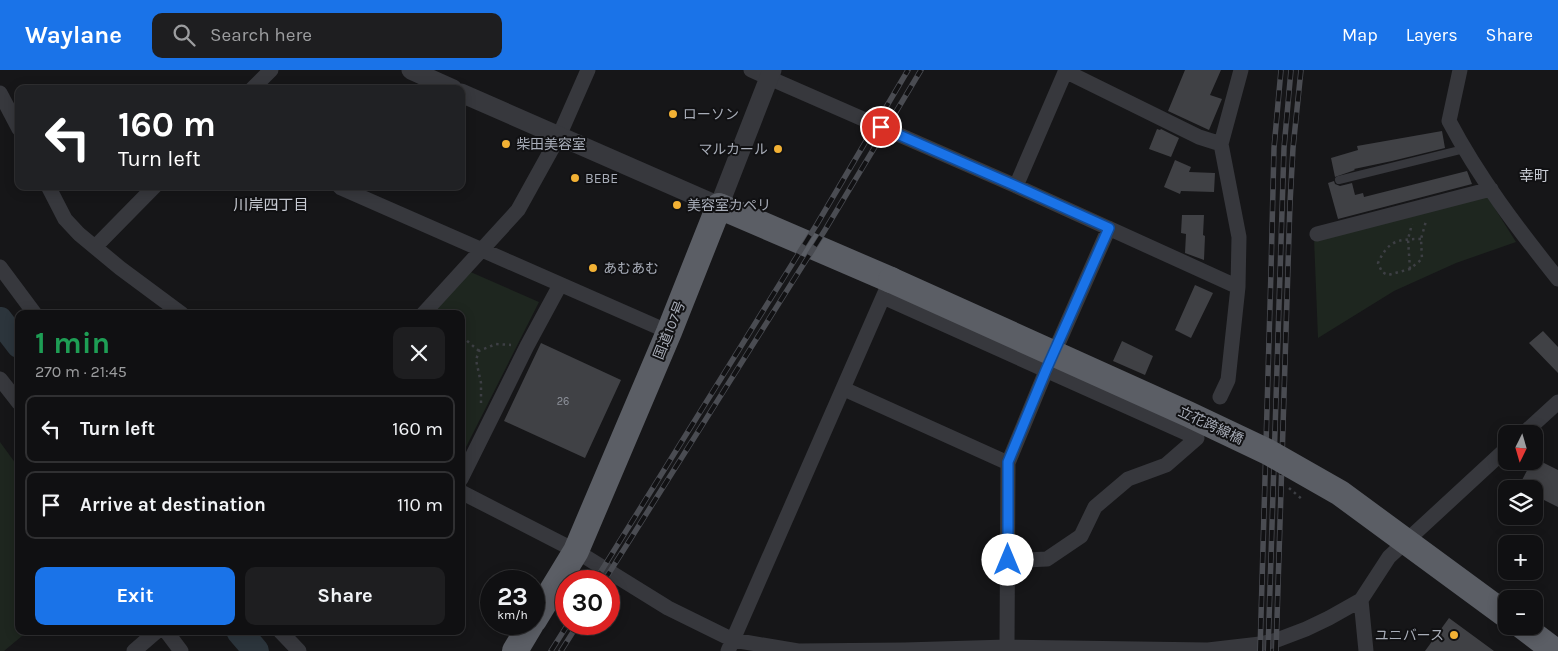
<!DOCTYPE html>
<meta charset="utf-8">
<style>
:root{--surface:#101012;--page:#1e1e20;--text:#f1f3f6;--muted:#9c9d9f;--line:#303032;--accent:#1a73e8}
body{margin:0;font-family:Karla,"Noto Sans JP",sans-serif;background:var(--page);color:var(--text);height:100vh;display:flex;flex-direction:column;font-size:19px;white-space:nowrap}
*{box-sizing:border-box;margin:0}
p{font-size:16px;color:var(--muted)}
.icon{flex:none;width:28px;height:28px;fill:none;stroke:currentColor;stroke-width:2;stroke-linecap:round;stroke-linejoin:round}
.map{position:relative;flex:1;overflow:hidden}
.drawer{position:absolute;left:15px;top:240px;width:450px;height:325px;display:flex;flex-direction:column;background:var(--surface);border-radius:10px;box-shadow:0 2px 12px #0003,0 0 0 1px var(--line)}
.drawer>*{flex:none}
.hud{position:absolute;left:15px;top:15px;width:450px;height:105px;border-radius:10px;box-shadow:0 2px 12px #0003,0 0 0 1px var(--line);background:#202124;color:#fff;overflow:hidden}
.needle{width:32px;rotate:185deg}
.tools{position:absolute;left:1498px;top:355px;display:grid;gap:10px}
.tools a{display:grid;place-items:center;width:45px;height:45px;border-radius:10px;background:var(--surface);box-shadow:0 2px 12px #0003,0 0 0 1px var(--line);font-size:25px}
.speed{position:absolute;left:480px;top:500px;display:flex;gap:10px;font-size:25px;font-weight:700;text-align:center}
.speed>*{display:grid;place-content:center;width:65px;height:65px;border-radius:50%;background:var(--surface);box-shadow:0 2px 12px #0003,0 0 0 1px var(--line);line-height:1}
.speed small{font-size:12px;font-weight:400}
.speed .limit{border:8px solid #d22;background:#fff;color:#111}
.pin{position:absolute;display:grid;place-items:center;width:42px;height:42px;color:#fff;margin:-21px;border:2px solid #fff;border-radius:50%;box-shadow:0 1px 5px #0007}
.me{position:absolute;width:55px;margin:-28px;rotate:0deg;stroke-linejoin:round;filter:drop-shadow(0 0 4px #0008)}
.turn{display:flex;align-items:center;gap:18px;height:105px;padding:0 20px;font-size:22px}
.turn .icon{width:65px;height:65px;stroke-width:2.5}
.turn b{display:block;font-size:35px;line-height:42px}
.round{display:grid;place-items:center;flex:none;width:52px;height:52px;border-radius:10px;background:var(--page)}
.overview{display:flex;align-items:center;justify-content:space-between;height:85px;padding:0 20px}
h1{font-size:30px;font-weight:700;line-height:38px;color:#1e9e55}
.cta{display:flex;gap:10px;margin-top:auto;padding:10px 20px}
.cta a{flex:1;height:58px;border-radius:10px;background:var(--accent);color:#fff;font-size:20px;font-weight:700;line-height:58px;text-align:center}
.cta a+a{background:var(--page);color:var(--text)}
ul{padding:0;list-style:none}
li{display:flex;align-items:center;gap:15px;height:68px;margin:0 10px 8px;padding:0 10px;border:2px solid var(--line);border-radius:10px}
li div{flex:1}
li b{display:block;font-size:19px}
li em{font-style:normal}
header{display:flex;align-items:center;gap:30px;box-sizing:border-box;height:70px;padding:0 25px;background:var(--accent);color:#fff}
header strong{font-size:24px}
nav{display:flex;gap:28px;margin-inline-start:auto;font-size:18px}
.search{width:350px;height:45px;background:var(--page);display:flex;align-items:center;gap:12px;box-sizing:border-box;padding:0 18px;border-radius:10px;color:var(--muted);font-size:19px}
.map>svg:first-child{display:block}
.green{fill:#1e261f}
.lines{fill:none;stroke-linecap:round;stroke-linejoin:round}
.river{stroke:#2c353c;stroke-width:26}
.building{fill:#404145}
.path{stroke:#3d3f44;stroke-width:2.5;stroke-dasharray:2.5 4;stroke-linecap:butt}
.service{stroke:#37383d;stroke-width:8}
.minor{stroke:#37383d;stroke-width:15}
.tertiary{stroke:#37383d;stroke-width:19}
.trunk{stroke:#5b5e65;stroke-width:26}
.rail-casing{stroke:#4a4c52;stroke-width:5.5}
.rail{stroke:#111113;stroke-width:4;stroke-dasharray:11;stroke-linecap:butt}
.path-bridge{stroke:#3d3f44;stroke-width:2.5;stroke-dasharray:2.5 4;stroke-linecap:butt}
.trunk-bridge{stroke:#5b5e65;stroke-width:26}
.route-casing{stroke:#114b97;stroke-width:12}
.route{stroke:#1a73e8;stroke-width:9}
.poi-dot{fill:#f2b134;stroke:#111113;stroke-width:2}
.labels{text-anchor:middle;stroke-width:4;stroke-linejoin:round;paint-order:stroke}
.number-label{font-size:11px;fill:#8e929b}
.poi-label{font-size:14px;fill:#a8adb8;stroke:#111113;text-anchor:start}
.street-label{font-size:14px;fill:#a8adb8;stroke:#111113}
.neighbourhood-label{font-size:15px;fill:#c9ccd4;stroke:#111113}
</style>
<header>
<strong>Waylane</strong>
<div class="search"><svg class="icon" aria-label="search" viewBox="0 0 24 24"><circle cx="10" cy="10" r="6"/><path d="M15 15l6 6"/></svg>Search here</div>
<nav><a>Map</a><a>Layers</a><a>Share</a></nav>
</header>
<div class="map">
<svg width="1558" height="581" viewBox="0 0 1558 581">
<rect width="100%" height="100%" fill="#161618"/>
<!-- green -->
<path class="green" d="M 1487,126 L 1516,172 L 1456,193 L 1394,221 L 1318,268 L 1314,168 Z
M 466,200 L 539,232 L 461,387 L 461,244 L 431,244 Z
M 0,372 L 19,398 L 19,561 L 28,561 L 4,581 L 0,581 Z"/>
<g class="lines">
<!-- river -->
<path class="river" d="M 0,250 L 19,275
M 239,561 L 256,581"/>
</g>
<!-- building -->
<path class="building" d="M 1185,0 L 1221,0 L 1210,25 L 1222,29 L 1209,60 L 1168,41 Z
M 1157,59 L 1160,60 L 1161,59 L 1179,68 L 1171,87 L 1149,79 Z
M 1442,61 L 1445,78 L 1392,91 L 1354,99 L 1355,100 L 1335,107 L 1331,88 L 1358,80 L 1357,76 Z
M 1175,90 L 1191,97 L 1189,102 L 1215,103 L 1214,122 L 1181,121 L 1180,124 L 1164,117 Z
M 1467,101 L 1472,114 L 1338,149 L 1328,113 L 1334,111 L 1335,114 L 1340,116 L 1352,113 L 1355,125 L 1363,123 L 1364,127 Z
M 1182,145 L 1204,145 L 1203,165 L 1205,166 L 1204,190 L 1185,183 L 1186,164 L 1181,163 Z
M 1195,215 L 1213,223 L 1191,268 L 1175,260 Z
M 1543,261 L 1558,277 L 1558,303 L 1529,273 Z
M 1122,271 L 1153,286 L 1145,305 L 1113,291 Z
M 541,273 L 621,310 L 585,388 L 504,351 Z
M 1534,388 L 1558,400 L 1558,437 L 1534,425 L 1534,419 L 1531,419 L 1533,414 L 1522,410 L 1532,391 L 1534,391 Z
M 1449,548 L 1494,581 L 1425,581 Z"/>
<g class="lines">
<!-- path -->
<path class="path" d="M 1421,169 C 1397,169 1388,171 1378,193 L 1382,202 L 1388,205 L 1410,199 L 1422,189 L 1421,169 L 1426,151
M 1410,199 L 1408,169 L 1412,154
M 461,269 L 466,270 L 479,281
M 481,333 L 481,313 L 476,290 L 479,281 L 496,274 L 511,275"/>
<!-- service -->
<path class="service" d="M 1339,110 L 1464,79"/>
<!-- minor -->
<path class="minor" d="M 751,0 L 1016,116 L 1238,217 L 1239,167 L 1221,74 L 1241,0
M 1460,0 L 1449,51 C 1479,108 1518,159 1558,209
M 1065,1 L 1199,67 L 1221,74
M 252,19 L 271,0
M 0,23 L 19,59
M 48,116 L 65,149 L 79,164 L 120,198 L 182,244
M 339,116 L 341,118 L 669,262
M 1016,116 L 1066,0
M 1317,164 L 1491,119
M 95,177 L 155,116
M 0,197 L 35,244
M 883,227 L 1197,368 L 1166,395 L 1128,409 L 1095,437 L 1081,466 L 1047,489 L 1008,491
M 423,244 L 518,140 L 559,66 L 588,0
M 0,309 L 19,333
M 844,319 L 1008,393
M 1220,327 L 1228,310 L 1238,217
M 1523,364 L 1558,332
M 461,409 L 527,276 L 560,215
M 461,422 L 576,481 L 668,538 L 733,570 L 798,581 L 904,580 L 1007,577 L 1208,580 L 1260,574 L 1277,570 L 1306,559 L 1329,548 L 1361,530 L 1389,487 L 1506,379
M 1361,530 L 1366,581
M 166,561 L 181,581
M 280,561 L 299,581
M 134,581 L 157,561
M 728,581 L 887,218
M 1009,581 L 1007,577 L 1008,393 L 1046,301 L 1109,158"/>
<!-- tertiary -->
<path class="tertiary" d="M 411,0 L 453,19
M 461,23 L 719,136 L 772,0"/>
<!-- trunk -->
<path class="trunk" d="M 534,550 L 576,481 L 669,262 L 719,136 L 891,210
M 1522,556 L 1555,581
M 515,581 L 531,554"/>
<defs>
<path id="rail" d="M 595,511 L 817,154 L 908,0
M 604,511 L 825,160 L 921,0
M 551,581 L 568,554
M 561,581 L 578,554
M 1260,581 L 1271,201 L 1274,78 L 1281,0
M 1268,581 L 1284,78 L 1291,0
M 1276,581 L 1290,133 L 1293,78 L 1301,0"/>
</defs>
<!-- rail casing -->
<use href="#rail" class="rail-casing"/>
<!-- rail -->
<use href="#rail" class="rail"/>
<!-- path-bridge -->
<path class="path-bridge" d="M 1289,418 L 1303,430"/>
<!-- trunk-bridge -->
<path class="trunk-bridge" d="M 891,210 L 1188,344 L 1268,382 L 1340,423 L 1506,545"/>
</g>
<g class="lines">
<defs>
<path id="route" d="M 881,57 L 1016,116 L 1109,158 L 1046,300 L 1008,392 L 1008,490"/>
</defs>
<!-- route casing -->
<use href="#route" class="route-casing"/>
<!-- route -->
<use href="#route" class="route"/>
</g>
<!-- markers -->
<g class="poi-dot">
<circle cx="673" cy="44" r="5"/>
<circle cx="506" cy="74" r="5"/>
<circle cx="778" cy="79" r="5"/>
<circle cx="575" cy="108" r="5"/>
<circle cx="677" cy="135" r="5"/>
<circle cx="593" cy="198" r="5"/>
<circle cx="1454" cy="565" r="5"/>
</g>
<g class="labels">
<!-- number labels -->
<g class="number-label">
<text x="563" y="335">26</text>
</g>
<!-- poi labels -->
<g class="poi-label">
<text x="683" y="49">ローソン</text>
<text x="516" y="79">柴田美容室</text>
<text x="768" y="84" text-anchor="end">マルカール</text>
<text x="585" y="113">BEBE</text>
<text x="687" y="140">美容室カペリ</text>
<text x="603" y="203">あむあむ</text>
<text x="1444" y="570" text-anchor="end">ユニバース</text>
</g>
<!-- street labels -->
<g class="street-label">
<text transform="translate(669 260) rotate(-68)" y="5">国道107号</text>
<text transform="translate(1211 355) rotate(25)" y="5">立花跨線橋</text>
</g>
<!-- neighbourhood labels -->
<g class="neighbourhood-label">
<text x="1534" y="111">幸町</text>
<text x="271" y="140">川岸四丁目</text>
</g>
</g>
</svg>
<div class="tools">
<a><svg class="needle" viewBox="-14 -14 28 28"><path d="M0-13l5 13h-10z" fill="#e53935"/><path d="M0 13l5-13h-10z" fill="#9c9d9f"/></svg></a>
<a><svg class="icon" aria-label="layers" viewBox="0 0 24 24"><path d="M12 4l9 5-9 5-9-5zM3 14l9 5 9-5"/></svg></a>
<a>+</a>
<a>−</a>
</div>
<div class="speed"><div>23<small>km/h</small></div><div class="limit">30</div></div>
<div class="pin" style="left:881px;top:57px;background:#d93025"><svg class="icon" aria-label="arrive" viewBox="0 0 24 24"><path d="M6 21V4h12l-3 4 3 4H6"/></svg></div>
<svg class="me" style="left:1008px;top:490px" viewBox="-20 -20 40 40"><circle r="19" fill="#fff"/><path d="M0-13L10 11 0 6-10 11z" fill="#1a73e8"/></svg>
<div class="hud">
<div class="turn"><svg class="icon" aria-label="left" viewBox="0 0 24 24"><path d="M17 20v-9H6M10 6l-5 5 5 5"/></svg><div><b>160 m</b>Turn left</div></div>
</div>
<section class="drawer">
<div class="overview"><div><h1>1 min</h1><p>270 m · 21:45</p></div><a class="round"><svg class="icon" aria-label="close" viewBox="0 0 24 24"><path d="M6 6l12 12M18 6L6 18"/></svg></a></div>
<ul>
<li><svg class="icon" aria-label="left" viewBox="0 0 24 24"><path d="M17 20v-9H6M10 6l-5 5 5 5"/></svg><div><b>Turn left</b></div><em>160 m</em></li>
<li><svg class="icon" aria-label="arrive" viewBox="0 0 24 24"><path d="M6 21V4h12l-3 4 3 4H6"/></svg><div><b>Arrive at destination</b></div><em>110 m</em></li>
</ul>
<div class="cta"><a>Exit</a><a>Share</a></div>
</section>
</div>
